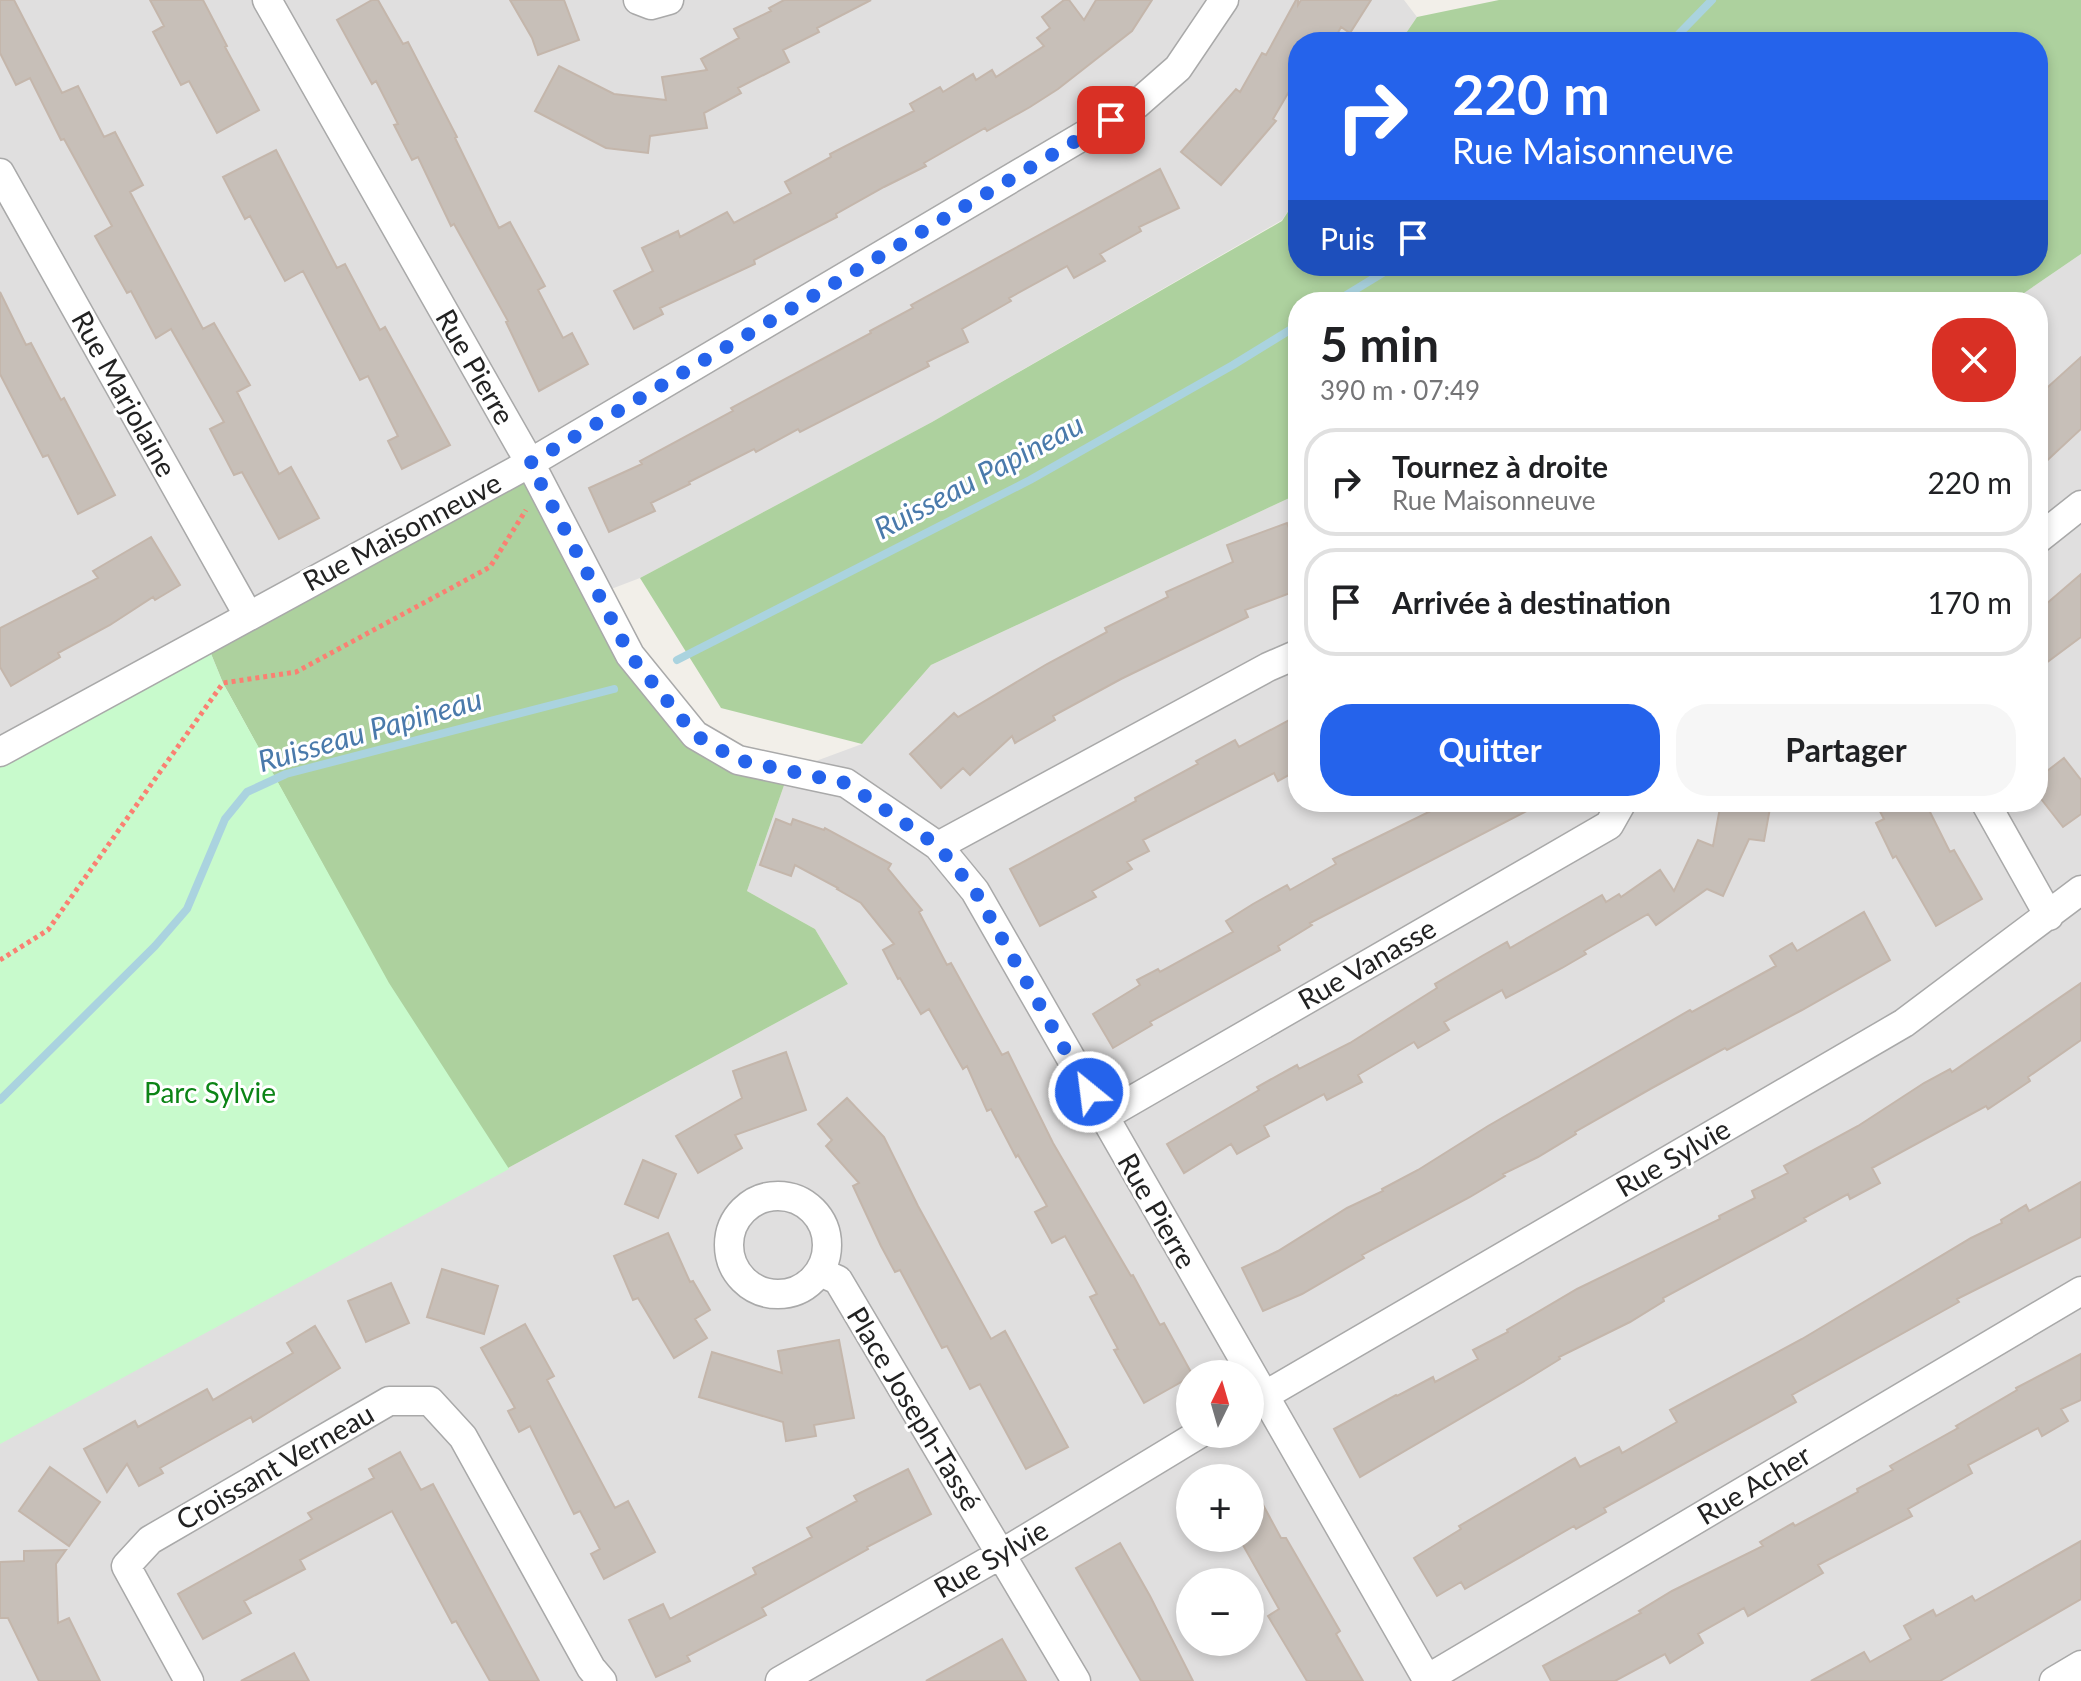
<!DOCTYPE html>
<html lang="fr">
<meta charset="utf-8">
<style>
:root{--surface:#fff;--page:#f6f6f6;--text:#202124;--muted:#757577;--line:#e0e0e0;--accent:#2563eb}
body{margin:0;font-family:Lato,sans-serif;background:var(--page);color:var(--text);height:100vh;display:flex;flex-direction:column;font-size:30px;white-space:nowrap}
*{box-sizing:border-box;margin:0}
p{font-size:26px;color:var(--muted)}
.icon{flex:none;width:44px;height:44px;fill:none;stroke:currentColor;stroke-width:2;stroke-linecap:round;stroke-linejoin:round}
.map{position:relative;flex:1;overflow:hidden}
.drawer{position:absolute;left:1288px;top:292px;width:760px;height:520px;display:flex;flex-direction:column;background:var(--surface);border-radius:32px;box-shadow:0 4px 12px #0003}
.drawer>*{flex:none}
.top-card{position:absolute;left:1288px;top:32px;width:760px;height:244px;border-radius:32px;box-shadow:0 4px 12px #0003;background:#2563eb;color:#fff;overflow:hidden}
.needle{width:52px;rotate:5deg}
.fabs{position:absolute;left:1176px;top:1360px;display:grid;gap:16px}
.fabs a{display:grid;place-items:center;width:88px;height:88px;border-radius:50%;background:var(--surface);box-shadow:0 4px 12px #0003;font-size:40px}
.pin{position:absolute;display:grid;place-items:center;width:68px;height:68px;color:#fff;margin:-34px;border-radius:16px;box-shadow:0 4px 12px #0006}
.me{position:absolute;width:88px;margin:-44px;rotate:331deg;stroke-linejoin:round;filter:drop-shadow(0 0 6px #0008)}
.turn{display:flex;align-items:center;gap:28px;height:168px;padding:0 32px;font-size:36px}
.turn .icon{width:104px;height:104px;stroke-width:2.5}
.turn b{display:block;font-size:56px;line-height:68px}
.then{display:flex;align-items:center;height:76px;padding:0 32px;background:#0003;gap:16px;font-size:30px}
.round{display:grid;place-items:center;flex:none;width:84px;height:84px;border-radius:32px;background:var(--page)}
.summary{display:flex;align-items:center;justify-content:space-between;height:136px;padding:0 32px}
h1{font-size:48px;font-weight:700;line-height:60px}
.action{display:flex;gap:16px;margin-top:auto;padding:16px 32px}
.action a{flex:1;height:92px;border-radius:32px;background:var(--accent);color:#fff;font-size:32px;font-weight:700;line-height:92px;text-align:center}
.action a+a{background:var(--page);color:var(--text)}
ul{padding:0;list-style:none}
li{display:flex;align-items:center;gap:24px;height:108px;margin:0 16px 12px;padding:0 16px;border:4px solid var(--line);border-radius:32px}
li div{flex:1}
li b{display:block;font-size:30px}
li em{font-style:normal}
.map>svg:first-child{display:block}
.residential{fill:#e0dfdf;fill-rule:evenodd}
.forest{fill:#add19e}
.park{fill:#c8facc}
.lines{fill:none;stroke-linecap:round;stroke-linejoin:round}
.stream{stroke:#aad3df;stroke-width:8}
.building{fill:#c7bfb8;stroke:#c4b6ab;stroke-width:2}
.minor-casing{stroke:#a9a9a9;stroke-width:31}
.path{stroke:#fa8072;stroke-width:5;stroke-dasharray:4 4;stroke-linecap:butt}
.minor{stroke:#fff;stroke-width:28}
.route{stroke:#2563eb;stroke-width:14;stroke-dasharray:0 25.2}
.labels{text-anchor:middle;stroke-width:6;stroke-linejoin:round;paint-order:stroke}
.street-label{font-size:28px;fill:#222;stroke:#fff}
.park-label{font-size:28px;fill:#0c8416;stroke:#fff}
.water-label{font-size:30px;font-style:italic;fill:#4a7aab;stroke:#fff}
</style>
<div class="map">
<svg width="2081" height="1681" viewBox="0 0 2081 1681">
<rect width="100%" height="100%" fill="#f2efe9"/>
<!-- residential -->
<path class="residential" d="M 0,0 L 1404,0 L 1417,17 L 1400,42 L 1298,42 L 1298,196 L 1282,220 L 932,422 L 640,578 L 598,594 L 0,752 Z
M 2081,254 L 2081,1681 L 0,1681 L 0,1443 L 848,984 L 815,929 L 747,891 L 789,771 L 862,744 L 931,665 L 1298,494 L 1298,802 L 2038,802 L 2038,302 L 2011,302 ZM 1190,1374 L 1250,1374 L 1250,1434 L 1190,1434 ZM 1190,1478 L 1250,1478 L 1250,1538 L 1190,1538 ZM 1190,1582 L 1250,1582 L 1250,1642 L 1190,1642 Z"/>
<!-- forest -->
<path class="forest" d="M 1499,0 L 2081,0 L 2081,254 L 2011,302 L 1298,302 L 1298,494 L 931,665 L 862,744 L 721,708 L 640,578 L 932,422 L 1282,221 L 1298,196 L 1298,266 L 2038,266 L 2038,42 L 1400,42 L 1417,17 Z
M 530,463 L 630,655 L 695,735 L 789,771 L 747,891 L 815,929 L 848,984 L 0,1443 L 367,945 L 223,683 L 205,639 Z"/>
<!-- park -->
<path class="park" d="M 205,639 L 223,683 L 389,983 L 509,1169 L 0,1444 L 0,752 Z"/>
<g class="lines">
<!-- stream -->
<path class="stream" d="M 1671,42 L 1712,0
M 1335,302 L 1394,266
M 677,660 L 1030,480 L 1233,365 L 1298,325
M 0,1100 L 155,946 L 187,909 L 225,819 L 247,792 L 286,774 L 614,689"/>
</g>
<!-- building -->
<path class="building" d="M 0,0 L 14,0 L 62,93 L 78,86 L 104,137 L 115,132 L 143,185 L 130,192 L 203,329 L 214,323 L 250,385 L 237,392 L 279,474 L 291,467 L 319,518 L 279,539 L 242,472 L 234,475 L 210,429 L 224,422 L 171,329 L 156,338 L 131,291 L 127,293 L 95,236 L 112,226 L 64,139 L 61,140 L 30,78 L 16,85 L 0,53 Z
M 150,0 L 203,0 L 227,46 L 225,47 L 259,110 L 217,133 L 189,81 L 181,85 L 153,32 L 164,26 Z
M 372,0 L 378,0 L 403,44 L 408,42 L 457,137 L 455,138 L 499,228 L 510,222 L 545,286 L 538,290 L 563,338 L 572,333 L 588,364 L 539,391 L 506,322 L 508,321 L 454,224 L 451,226 L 418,157 L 412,160 L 394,125 L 398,124 L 376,81 L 372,84 L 337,20 Z
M 510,0 L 564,0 L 579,40 L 538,55 L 532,38 Z
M 784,0 L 871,0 L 817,28 L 819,32 L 783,50 L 789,62 L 738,88 L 741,93 L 704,113 L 707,128 L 650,136 L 648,153 L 606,148 L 535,111 L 559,66 L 614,94 L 666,100 L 662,77 L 707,70 L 701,59 L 739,38 L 734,29 L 771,11 L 769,8 Z
M 1064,0 L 1069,0 L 1084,20 L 1096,0 L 1152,0 L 1132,31 L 1058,89 L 1030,107 L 987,131 L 985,128 L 924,163 L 926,166 L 884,187 L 836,214 L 837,217 L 754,260 L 755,264 L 660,308 L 663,314 L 634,329 L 614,291 L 653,271 L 642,248 L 678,231 L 680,237 L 727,212 L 734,223 L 791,193 L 785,182 L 831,157 L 830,154 L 914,111 L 910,104 L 940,87 L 943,92 L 973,74 L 976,80 L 992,70 L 996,77 L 1044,46 L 1037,38 L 1050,28 L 1042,17 Z
M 1296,0 L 1298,0 L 1298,5 L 1301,0 L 1371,0 L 1350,33 L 1341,27 L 1333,42 L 1298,42 L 1298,76 L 1273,119 L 1276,121 L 1221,185 L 1181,152 L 1236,89 L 1240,92 L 1262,53 L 1266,55 Z
M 276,150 L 337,268 L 345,264 L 380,330 L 385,327 L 450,445 L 402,469 L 388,441 L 398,436 L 368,376 L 360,380 L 303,271 L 285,281 L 250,216 L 245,219 L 223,177 Z
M 1160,169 L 1179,208 L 1139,227 L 1141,231 L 1100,254 L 1105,261 L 1074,278 L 1067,266 L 1009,298 L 1011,301 L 962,329 L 968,342 L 927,362 L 929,366 L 800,432 L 798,429 L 756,452 L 754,449 L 689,482 L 690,484 L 651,503 L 655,511 L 609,532 L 589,488 L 642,464 L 640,461 L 733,411 L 731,408 L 871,333 L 870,331 L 913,308 L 911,305 Z
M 0,292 L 26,345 L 31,343 L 61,400 L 64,398 L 115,495 L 78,514 L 48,455 L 43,457 L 0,374 Z
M 2081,357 L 2081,429 L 2038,469 L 2038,396 Z
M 1287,523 L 1298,552 L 1298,590 L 1245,610 L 1248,617 L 1121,679 L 1053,716 L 1055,720 L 1015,743 L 1012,736 L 970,775 L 963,768 L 941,788 L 910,754 L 954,713 L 958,717 L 1047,664 L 1107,632 L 1105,628 L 1168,597 L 1166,592 L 1233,562 L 1227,545 Z
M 151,537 L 180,585 L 155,600 L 153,597 L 110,625 L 58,653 L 60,657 L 11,686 L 0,667 L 0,628 L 98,578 L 93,571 Z
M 2081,574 L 2081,637 L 2038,669 L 2038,611 Z
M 1291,719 L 1298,732 L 1298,770 L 1278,781 L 1274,773 L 1143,840 L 1149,851 L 1127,862 L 1132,869 L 1092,891 L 1096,897 L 1040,926 L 1010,869 L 1136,801 L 1135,798 L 1198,764 L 1196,761 L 1235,740 L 1239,747 Z
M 2064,758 L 2081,780 L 2081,814 L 2063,827 L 2038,795 L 2038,778 Z
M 1449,802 L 1544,802 L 1310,923 L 1312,925 L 1278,946 L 1280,950 L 1150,1022 L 1152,1025 L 1113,1048 L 1093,1014 L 1140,985 L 1137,980 L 1158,969 L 1160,972 L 1233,932 L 1226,921 L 1253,904 L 1287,885 L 1290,890 L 1336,864 L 1333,859 Z
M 1721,802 L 1763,802 L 1762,807 L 1770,808 L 1764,841 L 1749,839 L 1723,896 L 1707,889 L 1656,925 L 1648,914 L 1584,951 L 1586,954 L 1562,968 L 1506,998 L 1502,990 L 1444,1022 L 1449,1030 L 1418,1048 L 1414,1042 L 1358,1075 L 1362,1082 L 1327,1100 L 1324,1094 L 1264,1126 L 1269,1136 L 1237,1154 L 1231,1144 L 1184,1173 L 1167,1144 L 1259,1090 L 1257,1087 L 1297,1065 L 1299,1069 L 1350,1043 L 1437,988 L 1435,984 L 1482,956 L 1507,942 L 1510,948 L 1602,895 L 1606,902 L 1619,894 L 1621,897 L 1660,870 L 1674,891 L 1698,840 L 1713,846 Z
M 1875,802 L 1925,802 L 1950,852 L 1954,850 L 1982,899 L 1936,926 L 1896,856 L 1893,858 L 1876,823 L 1884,819 Z
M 776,819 L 791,825 L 793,819 L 824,830 L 825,828 L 891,864 L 888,869 L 922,910 L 919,912 L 947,965 L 951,963 L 1002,1055 L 1008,1052 L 1053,1143 L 1131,1276 L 1133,1275 L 1160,1325 L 1164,1323 L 1192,1374 L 1190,1377 L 1144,1403 L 1114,1350 L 1118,1349 L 1090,1297 L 1097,1294 L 1065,1236 L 1052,1243 L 1035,1212 L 1047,1206 L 1018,1155 L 1016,1157 L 991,1109 L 987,1111 L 967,1066 L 963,1069 L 929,1009 L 921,1014 L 900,978 L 898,979 L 883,950 L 894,944 L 861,903 L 837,889 L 838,888 L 795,865 L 791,876 L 760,865 Z
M 1864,912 L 1890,960 L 1802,1010 L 1727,1050 L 1725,1048 L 1652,1088 L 1575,1132 L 1576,1134 L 1538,1157 L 1503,1174 L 1505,1176 L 1470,1197 L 1362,1255 L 1364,1258 L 1302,1294 L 1263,1311 L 1242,1268 L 1278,1251 L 1347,1208 L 1383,1191 L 1382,1189 L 1418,1170 L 1488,1126 L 1690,1010 L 1692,1012 L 1776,966 L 1770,956 L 1792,943 L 1797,951 Z
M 2081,983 L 2081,1040 L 2028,1077 L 2030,1081 L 1988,1109 L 1986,1106 L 1872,1168 L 1880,1183 L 1850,1199 L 1848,1194 L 1804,1218 L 1806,1221 L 1663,1298 L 1664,1301 L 1630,1322 L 1559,1357 L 1560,1359 L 1526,1380 L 1360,1477 L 1334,1429 L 1396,1395 L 1397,1396 L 1433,1377 L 1435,1382 L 1478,1359 L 1473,1350 L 1508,1332 L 1507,1330 L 1577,1289 L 1720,1219 L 1719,1216 L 1755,1198 L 1752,1191 L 1788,1173 L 1784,1166 L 1858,1126 L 1924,1083 L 1950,1069 L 1952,1072 Z
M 786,1052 L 806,1110 L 735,1135 L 742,1148 L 698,1173 L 676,1136 L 742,1098 L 733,1071 Z
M 847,1098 L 884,1137 L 918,1206 L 991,1339 L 1005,1331 L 1068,1447 L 1026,1469 L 980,1384 L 970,1389 L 947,1346 L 942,1348 L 900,1270 L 895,1272 L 881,1246 L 853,1186 L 859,1183 L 826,1146 L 832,1140 L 818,1124 Z
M 643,1160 L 676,1174 L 658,1218 L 625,1204 Z
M 2081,1182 L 2081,1237 L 1957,1299 L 1959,1302 L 1792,1395 L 1796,1402 L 1604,1508 L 1606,1512 L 1576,1529 L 1574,1526 L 1465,1589 L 1461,1582 L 1437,1596 L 1414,1558 L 1461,1529 L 1459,1526 L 1575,1458 L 1580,1467 L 1619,1447 L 1622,1453 L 1677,1422 L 1670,1410 L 1802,1339 L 1971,1238 L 2002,1223 L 2001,1220 L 2026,1205 L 2029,1211 Z
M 668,1233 L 690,1282 L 693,1281 L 710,1310 L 695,1319 L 707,1338 L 674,1358 L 638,1298 L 633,1300 L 614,1256 Z
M 442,1269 L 498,1286 L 484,1334 L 427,1317 Z
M 391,1283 L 409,1323 L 366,1342 L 348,1301 Z
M 525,1324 L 554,1376 L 547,1380 L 615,1508 L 628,1501 L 655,1552 L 604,1579 L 591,1554 L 600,1549 L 580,1511 L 574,1514 L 530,1426 L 519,1432 L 508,1411 L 515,1408 L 481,1348 Z
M 315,1326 L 340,1368 L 253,1422 L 251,1417 L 160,1468 L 163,1473 L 139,1486 L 127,1464 L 107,1492 L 84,1449 L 135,1421 L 138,1427 L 207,1389 L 213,1400 L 293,1353 L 287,1343 Z
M 839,1340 L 854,1418 L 814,1425 L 816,1436 L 786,1441 L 783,1422 L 699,1397 L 712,1352 L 782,1373 L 778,1351 Z
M 2081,1354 L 2081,1400 L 2061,1409 L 2068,1421 L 2042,1436 L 2038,1428 L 1968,1465 L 1972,1473 L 1908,1509 L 1912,1516 L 1818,1565 L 1823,1573 L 1748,1616 L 1744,1608 L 1698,1634 L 1703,1643 L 1670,1663 L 1665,1654 L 1615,1681 L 1551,1681 L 1543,1666 L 1641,1613 L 1639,1611 L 1672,1591 L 1763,1546 L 1760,1542 L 1793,1523 L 1795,1526 L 1858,1492 L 1857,1489 L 1893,1470 L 1890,1466 L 1958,1428 L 1956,1426 L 2017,1390 L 2016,1388 Z
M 400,1452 L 421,1490 L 433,1484 L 539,1681 L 490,1681 L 456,1621 L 452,1623 L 392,1511 L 300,1560 L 305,1569 L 244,1601 L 251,1613 L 203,1639 L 178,1594 L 312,1519 L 308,1513 L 374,1478 L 369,1469 Z
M 50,1467 L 100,1502 L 69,1546 L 19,1511 Z
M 908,1469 L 931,1514 L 867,1547 L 868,1549 L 762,1608 L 766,1615 L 687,1656 L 690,1661 L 656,1677 L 629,1620 L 663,1604 L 670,1619 L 756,1574 L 753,1568 L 812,1537 L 807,1528 L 857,1501 L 854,1496 Z
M 1250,1481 L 1281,1538 L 1286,1538 L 1340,1631 L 1336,1634 L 1363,1681 L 1307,1681 L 1268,1616 L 1279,1609 L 1239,1538 L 1250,1538 Z
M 2081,1541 L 2081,1599 L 1940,1681 L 1811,1681 L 1864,1652 L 1870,1662 L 1911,1639 L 1904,1626 L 1933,1610 L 1936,1616 L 1972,1596 L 1975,1601 Z
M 1120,1543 L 1150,1596 L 1193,1681 L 1141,1681 L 1076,1568 Z
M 66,1550 L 56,1564 L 58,1623 L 69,1618 L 100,1681 L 39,1681 L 8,1618 L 0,1618 L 0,1562 L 24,1561 L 24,1551 Z
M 1002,1639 L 1026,1681 L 926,1681 Z
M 294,1653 L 309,1681 L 241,1681 Z"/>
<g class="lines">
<defs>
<path id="minor" d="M 267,0 L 530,463 L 630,655 L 695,735 L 738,760 L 846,783 L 938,846 L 975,891 L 1428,1681
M 638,0 L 651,5 L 669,0
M 0,173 L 248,615
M 2038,539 L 2081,505
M 0,752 L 530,463 L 1137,104 L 1178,68 L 1224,0
M 1985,802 L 2049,916
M 938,846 L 1268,667 L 1298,654
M 1103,1117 L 1609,825 L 1622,802
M729 1245a49 49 0 1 1 98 0a49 49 0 1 1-98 0Z
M 820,1272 L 838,1280 L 1076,1681
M 1250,1404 L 1904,1023 L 2081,890
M 1427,1679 L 2081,1291
M 189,1681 L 126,1566 L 150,1540 L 389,1401 L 430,1401 L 463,1437 L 591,1668 L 602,1681
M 780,1681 L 1001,1554 L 1199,1434
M 2054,1681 L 2081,1665"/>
</defs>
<!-- minor casing -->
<use href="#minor" class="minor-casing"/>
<!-- path -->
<path class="path" d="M 0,960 L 48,930 L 223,683 L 296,672 L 490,567 L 526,510"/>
<!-- minor -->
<use href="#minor" class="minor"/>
</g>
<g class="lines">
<!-- route -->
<path class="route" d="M 1089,1092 L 975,891 L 938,846 L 846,783 L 738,760 L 695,735 L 630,655 L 530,463 L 1111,120"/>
</g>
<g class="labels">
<!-- street labels -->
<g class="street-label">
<text transform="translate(475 367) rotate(60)" y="10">Rue Pierre</text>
<text transform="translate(124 394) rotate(61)" y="10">Rue Marjolaine</text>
<text transform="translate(402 532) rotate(-28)" y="10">Rue Maisonneuve</text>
<text transform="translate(1367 964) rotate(-30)" y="10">Rue Vanasse</text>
<text transform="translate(1673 1158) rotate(-30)" y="10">Rue Sylvie</text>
<text transform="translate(1157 1211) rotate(60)" y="10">Rue Pierre</text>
<text transform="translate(914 1409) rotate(59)" y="10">Place Joseph-Tassé</text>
<text transform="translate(275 1467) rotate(-30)" y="10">Croissant Verneau</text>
<text transform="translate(1754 1485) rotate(-31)" y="10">Rue Acher</text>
<text transform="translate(991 1559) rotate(-30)" y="10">Rue Sylvie</text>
</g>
<!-- park labels -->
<g class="park-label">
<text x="210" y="1103">Parc Sylvie</text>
</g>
<!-- water labels -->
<g class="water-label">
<text transform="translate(979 477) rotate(-28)" y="10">Ruisseau Papineau</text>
<text transform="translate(370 731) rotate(-16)" y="10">Ruisseau Papineau</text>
</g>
</g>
</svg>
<div class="fabs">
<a><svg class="needle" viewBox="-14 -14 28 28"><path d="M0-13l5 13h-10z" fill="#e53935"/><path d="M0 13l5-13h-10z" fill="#757577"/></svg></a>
<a>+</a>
<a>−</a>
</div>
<div class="pin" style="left:1111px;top:120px;background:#d93025"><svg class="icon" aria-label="arrive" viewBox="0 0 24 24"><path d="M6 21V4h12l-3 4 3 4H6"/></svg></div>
<svg class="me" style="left:1089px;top:1092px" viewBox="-20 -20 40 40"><circle r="17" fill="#2563eb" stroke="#fff" stroke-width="3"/><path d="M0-11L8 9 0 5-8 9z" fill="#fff"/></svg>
<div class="top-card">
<div class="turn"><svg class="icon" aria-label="right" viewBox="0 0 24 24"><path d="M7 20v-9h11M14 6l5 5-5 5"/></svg><div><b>220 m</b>Rue Maisonneuve</div></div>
<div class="then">Puis<svg class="icon" aria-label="arrive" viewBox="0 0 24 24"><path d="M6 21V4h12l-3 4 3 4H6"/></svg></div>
</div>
<section class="drawer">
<div class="summary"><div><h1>5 min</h1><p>390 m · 07:49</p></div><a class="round" style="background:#d93025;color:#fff"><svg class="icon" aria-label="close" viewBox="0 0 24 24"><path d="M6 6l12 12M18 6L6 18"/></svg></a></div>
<ul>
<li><svg class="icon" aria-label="right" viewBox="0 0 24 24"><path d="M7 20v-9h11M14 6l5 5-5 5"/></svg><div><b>Tournez à droite</b><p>Rue Maisonneuve</p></div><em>220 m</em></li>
<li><svg class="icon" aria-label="arrive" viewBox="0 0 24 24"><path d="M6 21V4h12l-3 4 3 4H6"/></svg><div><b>Arrivée à destination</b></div><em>170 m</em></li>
</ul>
<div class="action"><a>Quitter</a><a>Partager</a></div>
</section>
</div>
